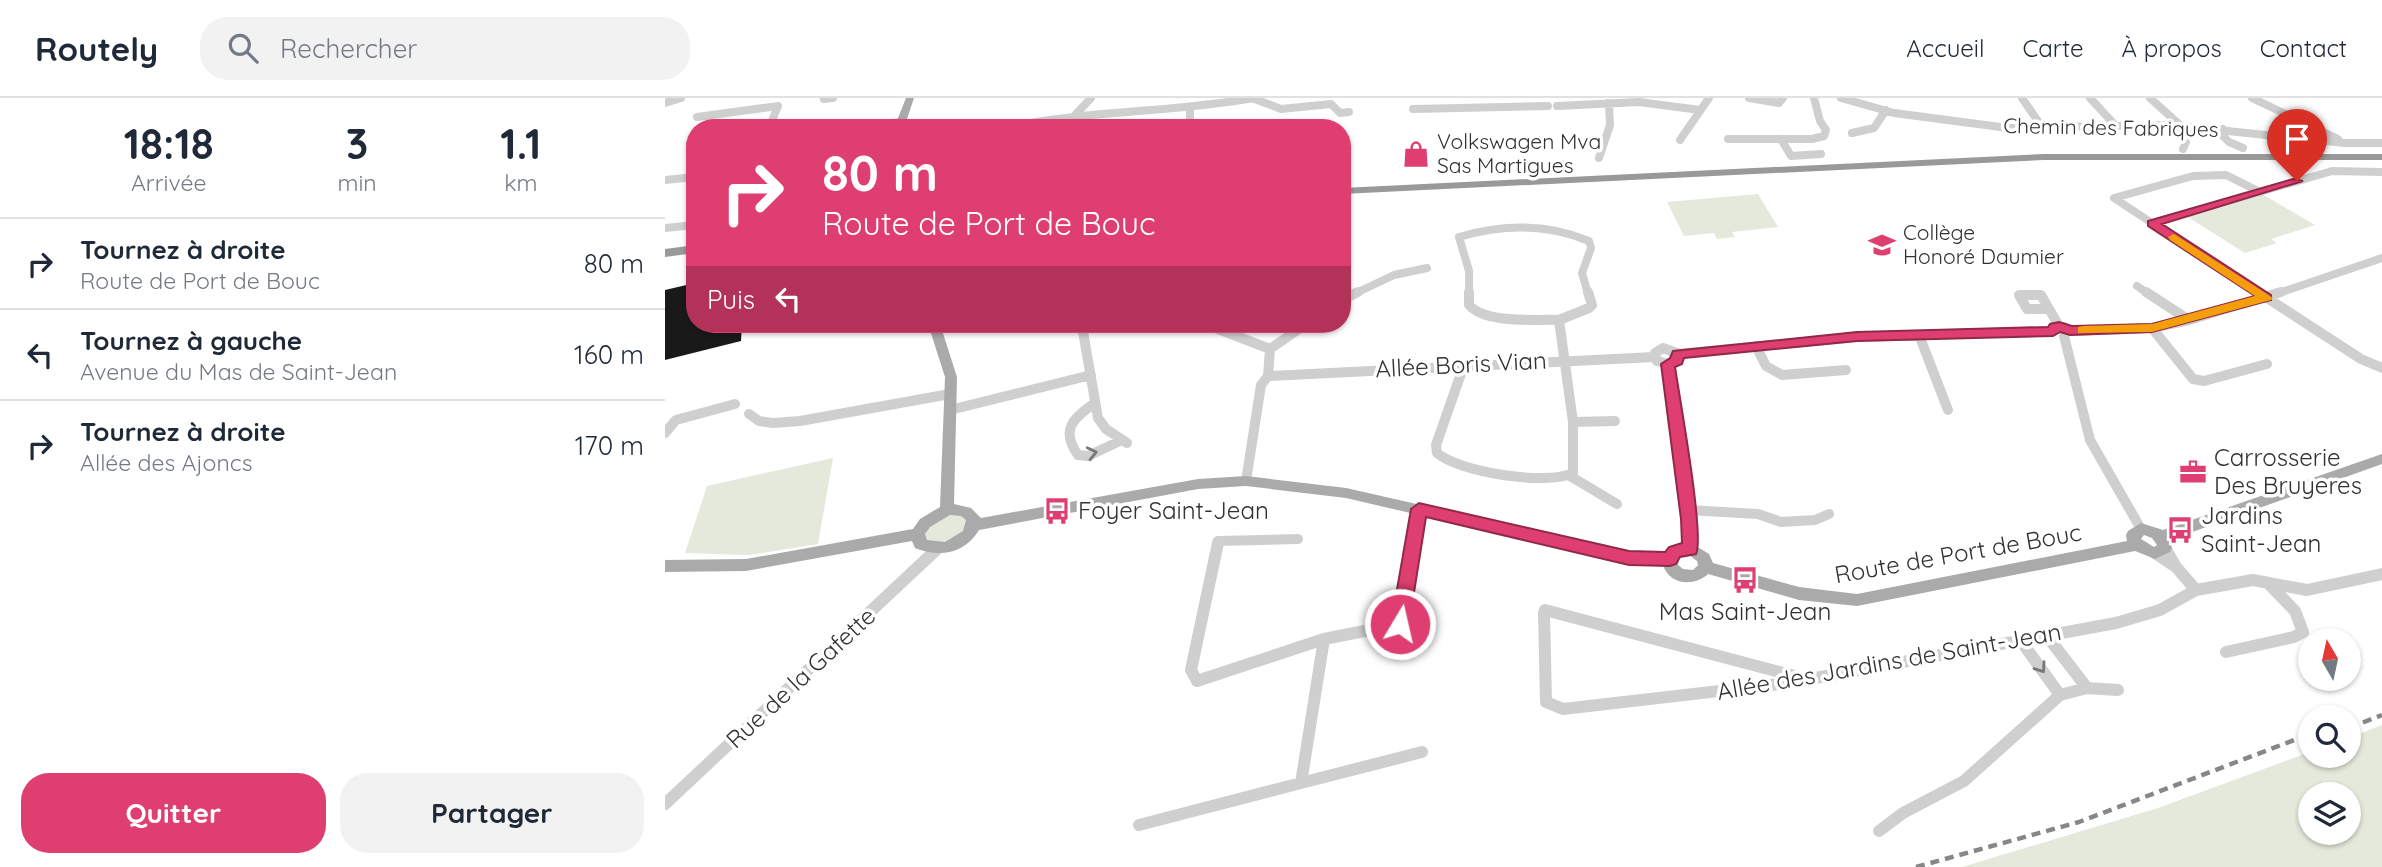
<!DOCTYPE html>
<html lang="fr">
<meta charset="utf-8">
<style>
:root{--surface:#fff;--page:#f2f2f3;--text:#1f2937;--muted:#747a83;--line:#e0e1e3;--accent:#df3f70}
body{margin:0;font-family:Quicksand,sans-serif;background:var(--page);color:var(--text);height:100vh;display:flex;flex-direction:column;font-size:26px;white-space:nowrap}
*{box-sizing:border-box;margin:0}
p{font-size:23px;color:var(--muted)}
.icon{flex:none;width:38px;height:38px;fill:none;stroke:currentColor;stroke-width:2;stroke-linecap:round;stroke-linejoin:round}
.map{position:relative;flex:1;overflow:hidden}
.drawer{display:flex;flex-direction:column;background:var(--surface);width:665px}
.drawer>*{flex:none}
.hud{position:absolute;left:21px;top:21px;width:665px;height:214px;border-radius:28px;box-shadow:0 2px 5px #0004;background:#df3f70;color:#fff;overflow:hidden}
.needle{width:46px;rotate:351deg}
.buttons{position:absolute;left:1633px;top:530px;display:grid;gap:14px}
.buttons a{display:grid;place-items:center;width:63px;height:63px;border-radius:50%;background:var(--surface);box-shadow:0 2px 5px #0004;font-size:35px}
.pin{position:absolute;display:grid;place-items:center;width:60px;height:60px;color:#fff;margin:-72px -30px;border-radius:50% 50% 50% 0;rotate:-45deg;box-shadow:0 0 7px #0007}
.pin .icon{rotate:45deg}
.me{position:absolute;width:77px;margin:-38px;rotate:9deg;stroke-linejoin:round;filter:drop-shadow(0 0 5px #0008)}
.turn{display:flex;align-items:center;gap:24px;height:147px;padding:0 21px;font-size:32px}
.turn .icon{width:91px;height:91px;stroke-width:2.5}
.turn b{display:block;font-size:49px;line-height:60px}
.then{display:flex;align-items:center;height:66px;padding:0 21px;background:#0003;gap:14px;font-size:26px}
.eta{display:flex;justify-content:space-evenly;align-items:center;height:119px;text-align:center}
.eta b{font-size:42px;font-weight:700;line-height:49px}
.action{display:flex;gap:14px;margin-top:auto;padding:14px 21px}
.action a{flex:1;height:80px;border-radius:28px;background:var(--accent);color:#fff;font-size:28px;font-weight:700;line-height:80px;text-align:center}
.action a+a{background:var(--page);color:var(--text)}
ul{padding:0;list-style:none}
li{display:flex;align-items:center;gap:21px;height:91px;padding:0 21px;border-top:2px solid var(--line)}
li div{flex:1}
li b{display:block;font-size:26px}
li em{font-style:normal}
header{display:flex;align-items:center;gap:42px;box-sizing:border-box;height:98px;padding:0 35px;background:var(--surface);border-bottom:2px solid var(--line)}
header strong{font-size:33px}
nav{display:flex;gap:38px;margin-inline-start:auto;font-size:24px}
.search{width:490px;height:63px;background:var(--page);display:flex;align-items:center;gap:18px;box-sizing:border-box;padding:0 24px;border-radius:28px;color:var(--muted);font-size:26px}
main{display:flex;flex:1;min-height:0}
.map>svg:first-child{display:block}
.green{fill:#e5e9dc;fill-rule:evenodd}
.building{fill:#191919}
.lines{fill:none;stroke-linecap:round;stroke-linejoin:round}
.minor-far2{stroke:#cfcfcf;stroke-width:8}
.minor-far1{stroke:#cfcfcf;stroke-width:10}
.minor{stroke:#cfcfcf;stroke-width:12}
.major{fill:#aaa;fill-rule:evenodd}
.highway{fill:#999;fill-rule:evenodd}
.rail{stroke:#878787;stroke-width:4.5;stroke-dasharray:9 6;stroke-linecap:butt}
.oneway{stroke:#797979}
.route{fill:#df3f70;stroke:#912949;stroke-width:2}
.slow{fill:#f59e0b}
.labels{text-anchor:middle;stroke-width:7;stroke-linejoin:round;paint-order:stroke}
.far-street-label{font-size:21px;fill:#323232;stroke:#fff}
.far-poi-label{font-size:21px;fill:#323232;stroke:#fff;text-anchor:start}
.street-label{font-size:24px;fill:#323232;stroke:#fff}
.poi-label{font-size:24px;fill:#323232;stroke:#fff;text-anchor:start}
</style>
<header>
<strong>Routely</strong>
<div class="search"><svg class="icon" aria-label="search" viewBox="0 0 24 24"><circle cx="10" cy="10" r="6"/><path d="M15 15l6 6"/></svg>Rechercher</div>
<nav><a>Accueil</a><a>Carte</a><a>À propos</a><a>Contact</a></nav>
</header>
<main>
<section class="drawer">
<div class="eta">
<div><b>18:18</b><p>Arrivée</p></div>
<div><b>3</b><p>min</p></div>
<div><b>1.1</b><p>km</p></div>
</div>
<ul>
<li><svg class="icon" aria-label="right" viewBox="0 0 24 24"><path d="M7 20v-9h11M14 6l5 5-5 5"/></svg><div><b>Tournez à droite</b><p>Route de Port de Bouc</p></div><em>80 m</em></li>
<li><svg class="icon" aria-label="left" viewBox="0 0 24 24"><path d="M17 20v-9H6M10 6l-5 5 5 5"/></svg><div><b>Tournez à gauche</b><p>Avenue du Mas de Saint-Jean</p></div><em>160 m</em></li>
<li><svg class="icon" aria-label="right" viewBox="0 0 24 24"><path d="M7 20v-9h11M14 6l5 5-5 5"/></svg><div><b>Tournez à droite</b><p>Allée des Ajoncs</p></div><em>170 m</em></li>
</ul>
<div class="action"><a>Quitter</a><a>Partager</a></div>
</section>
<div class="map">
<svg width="1717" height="769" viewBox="0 0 1717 769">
<rect width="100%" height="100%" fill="#fff"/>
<!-- green -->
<path class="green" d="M 1093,96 L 1113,129 L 1067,134 L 1070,139 L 1052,141 L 1049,135 L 1019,138 L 1002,104 Z
M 1597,96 L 1650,127 L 1606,141 L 1612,145 L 1580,155 L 1521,118 Z
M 168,360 L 153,446 L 85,457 L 20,455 L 42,388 Z
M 295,416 L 303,422 L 302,432 L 285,446 L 260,444 C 258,424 278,417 295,416 Z
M 1717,627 L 1717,769 L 1297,769 L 1493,710 L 1645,654 L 1645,658 L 1684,658 L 1684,640 ZM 1684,696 L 1684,735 L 1645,735 L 1645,696 Z"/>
<!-- building -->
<path class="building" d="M 30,185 L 30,226 L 77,226 L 76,243 L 0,262 L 0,192 Z"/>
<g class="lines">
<!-- minor-far2 -->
<path class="minor-far2" d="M 587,0 L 616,11 L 666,6 L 675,15 L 684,14
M 1084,0 L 1114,5 L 1118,0
M 1176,0 L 1229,15 L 1343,30 L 1504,27 L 1680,45 L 1717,45
M 1357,0 L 1377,29
M 1425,0 L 1450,27
M 1485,0 L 1515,27
M 1587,0 L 1673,41
M 159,1 L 168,0
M 0,5 L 16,0
M 892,8 L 974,4 L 1035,12
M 525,11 L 525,30
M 748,11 L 883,8
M 411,16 L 426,0
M 32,19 L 113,8 L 104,30
M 183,30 L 236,24
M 340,30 C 422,12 506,15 588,0
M 1558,31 L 1557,37 L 1564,44 L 1578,50
M 1498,32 L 1518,38 L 1521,44 L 1518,51
M 1187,35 L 1209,30 L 1221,12
M 1063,41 L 1147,41 L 1159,38 L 1161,32 L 1155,23 L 1149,0
M 1116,41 L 1126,58 L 1156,56
M 1015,42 L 1044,0
M 25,46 L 30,45
M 934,60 L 945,27 L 944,5
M 0,82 L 30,79
M 1487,125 L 1449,100 L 1528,78 L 1561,77 L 1595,94
M 0,130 L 30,127
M 1472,188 L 1484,196
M 689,196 L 729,177 L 762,170
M 804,196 L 804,173 L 794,139 C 838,126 881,125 924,143 L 926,150 L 917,175 L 923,196
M 1596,196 L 1487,125 L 1667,73 L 1717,74
M 1611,196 L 1717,160"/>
<!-- minor-far1 -->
<path class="minor-far1" d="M 804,194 L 804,207 C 821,226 869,221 894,222
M 1481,194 L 1524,222
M 1593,194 L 1696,261 L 1717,270
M 1354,197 L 1376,197 L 1384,211 L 1362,211 Z
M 677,202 L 693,194
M 1384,211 L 1394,228
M 894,222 L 924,210 L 927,207 L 923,194
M 540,226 L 605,251
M 417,228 L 433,320 L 441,331 L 462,345
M 1487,230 L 1528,281 L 1539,283 L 1602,266
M 1388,233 L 1389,229 L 1399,229 L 1405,233 L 1487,230 L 1524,222 L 1616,194
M 1254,237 L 1283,312
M 1399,238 L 1425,342 L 1476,431
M 1091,248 L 1101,268 L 1117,277 L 1181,272
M 998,250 L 1012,255 L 1012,263 L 1003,266 L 992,263 L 990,255 Z
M 1013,256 L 1192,239 L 1388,233
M 1003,266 L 1024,421 L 1025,447
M 799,267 L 771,347 L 772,355 C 794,374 881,388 908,375 L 908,324 L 894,222
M 603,278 L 605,251 L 641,226
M 430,305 C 408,320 395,332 413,357 L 423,358 L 457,342
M 285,312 L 426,277
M 84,316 L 94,323 L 108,325 L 135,323 L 285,296
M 908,324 L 950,323
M 0,335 L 11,322 L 70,306
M 905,378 L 952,406
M 581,383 L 596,287 L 603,278 L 989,259
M 1023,412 L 1093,416 L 1116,424 L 1150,422 L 1164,416
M 552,447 L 553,443 L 633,441
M 748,447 L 754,411"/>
<!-- minor -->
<path class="minor" d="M 553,445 L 526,572 L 532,583 L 659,541
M 748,445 L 735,526 L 659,541 L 636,685 L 757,654
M 1025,445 L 1025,451
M 1490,455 L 1511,469 L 1500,450
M 1531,492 L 1588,482 L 1642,492 L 1717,476
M 1382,538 L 1422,590
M 1356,543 L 1395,597
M 1561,554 L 1629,539 L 1638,534 L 1630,513 L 1604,486
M 1141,581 L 880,512 L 879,515 L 881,604 L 898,611 L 1123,585 L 1451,525 L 1495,512 L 1531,492 L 1511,469
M 0,706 L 271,452
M 474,727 L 636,685
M 1214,733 L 1238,715 L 1299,683 L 1395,597 L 1422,590 L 1453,592"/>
<!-- major -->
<path class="major" d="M 241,0 L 249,0 L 239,30 L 229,30 Z
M 263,226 L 275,226 L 292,279 L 289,406 L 306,410 L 316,420 L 533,381 L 581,378 L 681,390 L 964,454 L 1001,455 L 1005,449 L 1026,445 L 1044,456 L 1048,465 L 1134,489 L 1192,496 L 1462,443 L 1461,437 L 1463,433 L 1476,425 L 1498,432 L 1717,356 L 1717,366 L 1505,442 L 1507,450 L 1505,454 L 1490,461 L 1470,453 L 1192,508 L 1134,502 L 1043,476 C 1029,489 1004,487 998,467 L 964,466 L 681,400 L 581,388 L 533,391 L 314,432 C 300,456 274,460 250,450 L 247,443 L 81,473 L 0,474 L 0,462 L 81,461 L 248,431 L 255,421 L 275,409 L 280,279 ZM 285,417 L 296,418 L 301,422 L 298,433 L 280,444 L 262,442 L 260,436 L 265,429 ZM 1479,437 L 1487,440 L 1492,447 L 1489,449 L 1476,441 ZM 1024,457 L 1032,463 L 1033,467 L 1028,472 L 1018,471 L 1013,467 L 1015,458 Z"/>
<!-- highway -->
<path class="highway" d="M 1379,56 L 1717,56 L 1717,62 L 1379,62 L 677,96 L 677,90 Z
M 30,147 L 30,155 L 0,159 L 0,151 Z"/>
<!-- rail -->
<path class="rail" d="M 1684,630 L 1717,617
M 1251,769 L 1414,724 L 1645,636"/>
</g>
<!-- one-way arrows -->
<defs><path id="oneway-chevron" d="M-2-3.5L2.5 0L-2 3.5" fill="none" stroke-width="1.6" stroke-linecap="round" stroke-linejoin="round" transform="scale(1.75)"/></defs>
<g class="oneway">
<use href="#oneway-chevron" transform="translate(427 355) rotate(-13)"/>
<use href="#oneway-chevron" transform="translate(1376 570) rotate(55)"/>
</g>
<!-- route -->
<path class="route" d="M 1628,81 L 1638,83 L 1497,126 L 1606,197 L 1606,202 L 1487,234 L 1405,237 L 1395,234 L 1388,238 L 1192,243 L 1019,260 L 1017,266 L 1010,269 C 1014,297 1040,438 1031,456 L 1015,459 L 1011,466 L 1005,468 L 964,467 L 761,419 L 744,526 L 742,531 L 735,534 L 729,531 L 726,526 L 746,411 L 754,405 L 964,453 L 1000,454 L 1004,449 L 1017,445 L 1016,421 L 996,266 L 1005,260 L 1008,253 L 1192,234 L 1383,229 L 1385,226 L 1394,224 L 1407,228 L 1487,226 L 1590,198 L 1483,128 L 1483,123 Z"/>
<!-- slow -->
<path class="slow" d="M 1509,136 L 1608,200 L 1606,202 L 1487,234 L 1413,235 L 1413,229 L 1418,228 L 1487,226 L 1590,198 L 1505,142 L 1503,139 Z"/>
<!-- icons -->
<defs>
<symbol id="shop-bare" viewBox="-9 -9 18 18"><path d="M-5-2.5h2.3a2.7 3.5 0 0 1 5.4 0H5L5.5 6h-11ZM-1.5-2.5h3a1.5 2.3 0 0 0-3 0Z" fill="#df3f70" stroke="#fff" stroke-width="2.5" paint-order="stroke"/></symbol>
<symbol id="school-bare" viewBox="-9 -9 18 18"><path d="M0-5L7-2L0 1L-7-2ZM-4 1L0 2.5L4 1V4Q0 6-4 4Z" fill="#df3f70" stroke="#fff" stroke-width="2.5" paint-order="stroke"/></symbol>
<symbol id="office-bare" viewBox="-9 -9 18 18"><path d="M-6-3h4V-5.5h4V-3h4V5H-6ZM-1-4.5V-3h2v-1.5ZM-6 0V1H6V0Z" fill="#df3f70" stroke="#fff" stroke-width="2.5" paint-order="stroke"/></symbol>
<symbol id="bus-bare" viewBox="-9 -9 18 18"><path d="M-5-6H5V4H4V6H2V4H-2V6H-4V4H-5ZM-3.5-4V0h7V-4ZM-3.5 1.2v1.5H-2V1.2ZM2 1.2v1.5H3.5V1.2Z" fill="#df3f70" stroke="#fff" stroke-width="2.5" paint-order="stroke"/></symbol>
</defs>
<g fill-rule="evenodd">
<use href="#shop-bare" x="732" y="37" width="38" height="38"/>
<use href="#school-bare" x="1198" y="128" width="38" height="38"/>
<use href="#office-bare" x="1509" y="355" width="38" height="38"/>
<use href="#bus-bare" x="373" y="394" width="38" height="38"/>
<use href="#bus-bare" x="1496" y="413" width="38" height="38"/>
<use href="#bus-bare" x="1061" y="463" width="38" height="38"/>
</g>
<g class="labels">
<!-- far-street labels -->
<g class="far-street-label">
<text transform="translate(1446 30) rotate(1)" y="7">Chemin des Fabriques</text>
</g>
<!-- far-poi labels -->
<g class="far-poi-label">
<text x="772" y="51">Volkswagen Mva<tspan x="772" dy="24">Sas Martigues</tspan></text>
<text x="1238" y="142">Collège<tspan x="1238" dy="24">Honoré Daumier</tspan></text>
</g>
<!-- street labels -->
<g class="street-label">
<text transform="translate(796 267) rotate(-3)" y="8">Allée Boris Vian</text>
<text transform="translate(1293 456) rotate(-10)" y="8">Route de Port de Bouc</text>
<text transform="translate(1224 564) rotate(-10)" y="8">Allée des Jardins de Saint-Jean</text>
<text transform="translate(136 580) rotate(-43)" y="8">Rue de la Gafette</text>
</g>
<!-- poi labels -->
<g class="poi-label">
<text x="1549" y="368">Carrosserie<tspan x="1549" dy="28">Des Bruyeres</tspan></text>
<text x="413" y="421">Foyer Saint-Jean</text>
<text x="1536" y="426">Jardins<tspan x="1536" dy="28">Saint-Jean</tspan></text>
<text x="1080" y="522" text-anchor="middle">Mas Saint-Jean</text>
</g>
</g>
</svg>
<div class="buttons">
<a><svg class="needle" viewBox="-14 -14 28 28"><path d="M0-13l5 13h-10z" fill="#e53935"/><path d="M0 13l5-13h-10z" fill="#747a83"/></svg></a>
<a><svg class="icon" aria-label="search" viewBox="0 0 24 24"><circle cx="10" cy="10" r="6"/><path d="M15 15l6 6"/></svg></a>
<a><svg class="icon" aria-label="layers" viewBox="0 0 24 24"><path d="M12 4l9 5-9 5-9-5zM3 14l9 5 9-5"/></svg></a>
</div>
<div class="pin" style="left:1632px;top:83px;background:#d93025"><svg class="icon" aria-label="arrive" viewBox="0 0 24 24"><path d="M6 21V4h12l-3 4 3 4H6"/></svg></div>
<svg class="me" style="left:735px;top:526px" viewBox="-20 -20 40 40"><circle r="17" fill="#df3f70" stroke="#fff" stroke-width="3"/><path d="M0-11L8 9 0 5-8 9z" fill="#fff"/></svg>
<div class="hud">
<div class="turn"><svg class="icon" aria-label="right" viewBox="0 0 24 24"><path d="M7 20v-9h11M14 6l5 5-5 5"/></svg><div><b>80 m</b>Route de Port de Bouc</div></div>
<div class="then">Puis<svg class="icon" aria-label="left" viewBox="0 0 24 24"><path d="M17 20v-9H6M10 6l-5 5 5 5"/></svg></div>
</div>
</div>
</main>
